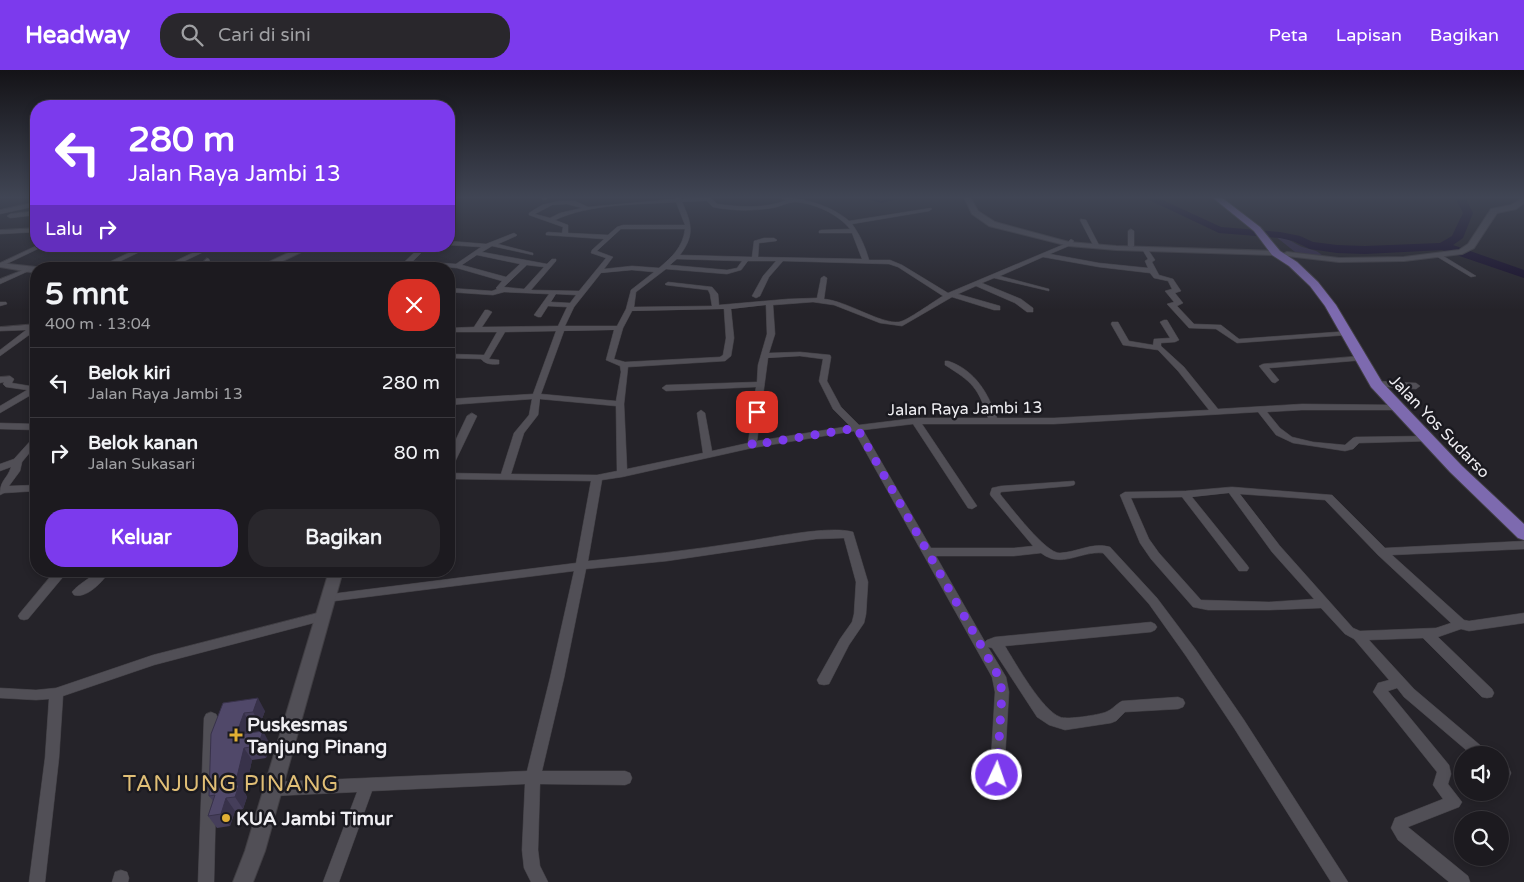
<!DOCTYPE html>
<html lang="id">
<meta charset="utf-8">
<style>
:root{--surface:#1c1a1f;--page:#29272c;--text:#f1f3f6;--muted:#a0a1a4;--line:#3a383d;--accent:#7c3aed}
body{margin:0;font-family:"Varela Round",sans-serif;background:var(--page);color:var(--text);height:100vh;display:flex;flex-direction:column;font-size:19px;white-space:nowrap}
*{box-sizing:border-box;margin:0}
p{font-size:16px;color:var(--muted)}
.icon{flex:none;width:28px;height:28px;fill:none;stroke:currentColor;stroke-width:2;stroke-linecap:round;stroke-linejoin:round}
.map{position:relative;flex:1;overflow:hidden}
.drawer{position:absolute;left:30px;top:192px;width:425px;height:315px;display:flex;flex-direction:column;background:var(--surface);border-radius:20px;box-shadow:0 2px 8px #0003,0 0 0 1px var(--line)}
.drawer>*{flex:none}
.guide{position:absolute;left:30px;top:30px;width:425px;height:152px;border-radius:20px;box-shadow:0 2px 8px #0003,0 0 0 1px var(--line);background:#7c3aed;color:#fff;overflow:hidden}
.fabs{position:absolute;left:1454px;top:676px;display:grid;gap:10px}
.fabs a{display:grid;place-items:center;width:55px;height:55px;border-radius:50%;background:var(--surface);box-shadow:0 2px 8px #0003,0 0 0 1px var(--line);font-size:25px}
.pin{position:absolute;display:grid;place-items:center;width:42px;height:42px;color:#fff;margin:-21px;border-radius:10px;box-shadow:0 2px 8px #0006}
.me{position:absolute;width:55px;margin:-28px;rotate:3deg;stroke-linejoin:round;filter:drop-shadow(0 0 4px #0008)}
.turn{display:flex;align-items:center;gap:18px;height:105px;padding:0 15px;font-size:22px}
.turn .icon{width:65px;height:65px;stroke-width:2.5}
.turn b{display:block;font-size:35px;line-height:42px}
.then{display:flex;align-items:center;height:48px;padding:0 15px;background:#0003;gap:10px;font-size:19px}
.round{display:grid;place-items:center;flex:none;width:52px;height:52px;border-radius:20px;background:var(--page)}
.summary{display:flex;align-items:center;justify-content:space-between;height:85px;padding:0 15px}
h1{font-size:30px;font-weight:800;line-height:38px}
.button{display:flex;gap:10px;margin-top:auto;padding:10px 15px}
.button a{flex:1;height:58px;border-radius:20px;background:var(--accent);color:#fff;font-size:20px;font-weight:800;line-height:58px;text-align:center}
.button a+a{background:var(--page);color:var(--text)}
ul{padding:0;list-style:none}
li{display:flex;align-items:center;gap:15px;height:70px;padding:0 15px;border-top:1px solid var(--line)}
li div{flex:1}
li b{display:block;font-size:19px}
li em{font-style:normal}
header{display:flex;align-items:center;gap:30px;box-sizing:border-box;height:70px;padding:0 25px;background:var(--accent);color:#fff}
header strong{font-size:24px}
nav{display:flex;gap:28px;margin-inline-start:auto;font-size:18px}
.search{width:350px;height:45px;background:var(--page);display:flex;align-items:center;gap:12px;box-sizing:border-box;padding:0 18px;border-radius:20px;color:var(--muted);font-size:19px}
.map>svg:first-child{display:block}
.green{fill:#342c4a}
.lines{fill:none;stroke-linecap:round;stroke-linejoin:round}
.stream{stroke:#160d29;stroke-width:2}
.river{fill:#160d29;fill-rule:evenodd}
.minor-casing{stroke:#403e43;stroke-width:1}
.tertiary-casing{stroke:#403e43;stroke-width:2}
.trunk-casing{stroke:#403e43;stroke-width:2}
.minor{fill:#514f56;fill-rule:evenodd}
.tertiary{fill:#514f56;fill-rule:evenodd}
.trunk{fill:#7d6aaf;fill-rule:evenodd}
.wall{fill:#453e5a}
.shaded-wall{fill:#38324a}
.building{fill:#504869;stroke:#38324a}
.route{stroke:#7c3aed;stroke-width:9;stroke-dasharray:0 16.2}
.poi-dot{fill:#e1af34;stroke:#1b1a20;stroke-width:2}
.labels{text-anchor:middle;stroke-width:5;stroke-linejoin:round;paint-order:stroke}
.street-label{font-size:16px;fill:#efeef2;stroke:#1b1a20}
.near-poi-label{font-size:19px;font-weight:bold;fill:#efeef2;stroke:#1b1a20;text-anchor:start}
.near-quarter-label{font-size:22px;letter-spacing:1px;fill:#e1bf76;stroke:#1b1a20}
</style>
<header>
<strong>Headway</strong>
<div class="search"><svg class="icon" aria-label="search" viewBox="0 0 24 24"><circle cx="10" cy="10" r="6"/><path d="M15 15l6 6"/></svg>Cari di sini</div>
<nav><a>Peta</a><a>Lapisan</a><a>Bagikan</a></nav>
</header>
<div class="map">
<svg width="1524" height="812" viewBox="0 0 1524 812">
<rect width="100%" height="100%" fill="#252329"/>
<!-- green -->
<path class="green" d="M 1275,166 C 1290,167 1294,175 1306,178 C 1315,181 1317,180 1324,187 L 1295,182 Z"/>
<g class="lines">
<!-- stream -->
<path class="stream" d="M 865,127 L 881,132 L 902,127"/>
<!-- river -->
<path class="river" d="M 1143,127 L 1156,127 L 1221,157 L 1280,162 L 1300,166 L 1313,172 L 1337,175 L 1365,176 L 1440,173 L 1452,166 L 1463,143 L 1455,127 L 1465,127 L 1473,143 L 1463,168 L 1453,175 L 1524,200 L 1524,208 L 1442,180 L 1365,184 L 1337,183 L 1310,179 L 1293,171 L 1280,168 L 1219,163 Z"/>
<defs>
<path id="minor" d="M 542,127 L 550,127 L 544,130 L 541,128 Z
M 674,127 L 680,127 L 681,129 L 710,127 L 717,134 C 740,137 765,139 787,130 L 777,127 C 801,127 831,135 849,151 L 931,138 L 932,139 L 929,141 L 852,154 C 860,165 865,176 869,190 L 890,190 L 902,195 L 948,223 L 1067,173 L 1071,169 L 1074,171 L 1071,175 L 1050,184 L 1099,193 L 1148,198 L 1145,191 L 1148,189 L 1142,179 L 1145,177 L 1147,178 L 1155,190 L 1152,192 L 1159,205 L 1173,209 L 1181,221 L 1175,223 L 1183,233 L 1177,236 L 1194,254 L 1221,255 L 1239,269 L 1350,261 L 1350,265 L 1347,265 L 1237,273 L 1216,259 L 1189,258 L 1167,234 L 1174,232 L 1165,221 L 1172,219 L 1168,211 L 1154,208 L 1150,203 L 1099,197 L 1043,187 L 1000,206 L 1049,219 L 1049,221 L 994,208 L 982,213 L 1021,229 L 1033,238 L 1033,242 L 1027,242 L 1015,233 L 976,216 L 958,224 L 1000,236 L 1000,240 L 994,240 L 952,227 L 902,256 L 880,253 L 834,235 L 813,232 L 773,235 L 775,264 L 769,283 L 800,282 L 830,285 L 831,287 L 827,311 L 841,337 L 859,355 L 916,348 L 988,348 C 978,317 972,312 945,295 L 945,291 L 948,291 C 975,300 988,323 997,348 L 1054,348 L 1209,340 L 1178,301 L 1158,280 L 1123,275 L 1111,254 L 1112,252 L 1118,252 L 1129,271 L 1153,275 L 1154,269 L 1170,268 L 1160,252 L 1164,250 L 1167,250 L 1179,270 L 1175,272 L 1161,273 L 1161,276 L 1184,297 L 1218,339 L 1302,334 L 1400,335 L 1401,337 L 1400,339 L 1397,340 L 1302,340 L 1267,342 L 1280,358 L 1292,367 L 1313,372 L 1345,375 L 1353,368 L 1356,367 L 1427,366 L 1430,367 L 1432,369 L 1430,371 L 1359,373 L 1353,379 L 1345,381 L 1293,373 L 1276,365 L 1258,342 L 1054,354 L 922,354 L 977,436 L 972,439 L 968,438 L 913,354 L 863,360 L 931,478 L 1014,478 L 1033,476 L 991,426 L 990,424 L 992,418 L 1001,416 L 1074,411 L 1075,413 L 1074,415 L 1070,416 L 1001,422 L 1000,424 C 1010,436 1046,484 1060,483 C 1078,482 1092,472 1110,477 L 1157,528 L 1196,580 L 1244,650 L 1348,812 L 1331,812 L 1234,658 L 1186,586 L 1149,534 L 1103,483 C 1079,481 1062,499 1041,483 L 1014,486 L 936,486 L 985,572 L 987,570 L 995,567 L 1151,552 L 1155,554 L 1157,557 L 1155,560 L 1151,562 L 1005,576 C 1016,594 1042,640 1060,647 C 1067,650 1098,645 1106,642 C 1112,640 1116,634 1122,631 L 1178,627 L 1183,629 L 1185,633 L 1183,637 L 1178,639 L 1125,642 L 1116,651 L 1111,653 L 1065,660 L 1049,655 L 1037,647 L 992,578 L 988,577 L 1006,607 L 1009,622 L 1004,705 L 1002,710 L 997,712 L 992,710 L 990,705 L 995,622 L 992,607 L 854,361 L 752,378 L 622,407 L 602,410 L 588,491 C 640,486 691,480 743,472 C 770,468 829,455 853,462 L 868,512 L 866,544 L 864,553 L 849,575 L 829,614 L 824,615 L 819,614 L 817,610 L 840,569 L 852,552 L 854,544 L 856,512 L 844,468 L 816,469 L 667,491 L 586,499 L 564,608 L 542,701 L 625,701 L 630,703 L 632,708 L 630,713 L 625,715 L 540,714 L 538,780 L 540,796 L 548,812 L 531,812 L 524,798 L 522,780 L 525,714 L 372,721 L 339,812 L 323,812 L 357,722 L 273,726 L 268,724 L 266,719 L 268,714 L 273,712 L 527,701 L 550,608 L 574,501 L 327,532 L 323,531 L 321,528 L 323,525 L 576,493 L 591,411 L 449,409 L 449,403 L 501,404 L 514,363 L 529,345 L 532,329 L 449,335 L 449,329 L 533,324 L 556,261 L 505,262 L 489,289 L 499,290 L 499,294 C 492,295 485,294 481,289 L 449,288 L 449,284 L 484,285 L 497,262 L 449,262 L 449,258 L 474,257 L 485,240 L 488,240 L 492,242 L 482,257 L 558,256 L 567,237 L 548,236 L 541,247 L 538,247 L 534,245 L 549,224 L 504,222 L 493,225 L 449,222 L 449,218 L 492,221 L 497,219 L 496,218 L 502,211 L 457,198 L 409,194 L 404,199 L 397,199 L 421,176 L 428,176 L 413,191 L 456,194 L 481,177 L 449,175 L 449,171 L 486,174 L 514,163 L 517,165 L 516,166 L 498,174 L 533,183 L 533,185 L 492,176 L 482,182 L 547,194 L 552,189 L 556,189 L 556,191 L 531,220 L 579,221 L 606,188 L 591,183 L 592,180 L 604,169 L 546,165 L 546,163 L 548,162 L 562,163 L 563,157 L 529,145 L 529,143 L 542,135 L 559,131 L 575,131 L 588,137 L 675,129 ZM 707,131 L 713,137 C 732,141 753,141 772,138 C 779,137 788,132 795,132 C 814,133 838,144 850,159 L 821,160 L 819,161 L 819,163 L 852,163 L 862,189 L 758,187 L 759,173 L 776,171 L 777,170 L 774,168 L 764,168 L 754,171 L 752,187 L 680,185 C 695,165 692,154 682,132 ZM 676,132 L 685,155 L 623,155 L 617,157 L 608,165 L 568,163 L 568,155 L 555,150 C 592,133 636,135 676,132 ZM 567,134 L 582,138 L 560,143 L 550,148 L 535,144 L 552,135 ZM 621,159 L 685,159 C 683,177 672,187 659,198 L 632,196 L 604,199 L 613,187 L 597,181 ZM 477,185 L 520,194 L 506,207 L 462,195 ZM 677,189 L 742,191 L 737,198 L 727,200 L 670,195 ZM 748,191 L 776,191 L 763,206 L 752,226 L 756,228 L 760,226 L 769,207 L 783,191 L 889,194 L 898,197 L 943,226 C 934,231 907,251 899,252 C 880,254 847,231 824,229 L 827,208 L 824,206 L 821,208 L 817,228 L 788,229 L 719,235 L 718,224 L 712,217 L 668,212 L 665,214 L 666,215 L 708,220 L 710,224 L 712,236 L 634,237 L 636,222 L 666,199 L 727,204 L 741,200 ZM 527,195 L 544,197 L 524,219 L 504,217 ZM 632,200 L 654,202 L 631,220 L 626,239 L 617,256 L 565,256 L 574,237 L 601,203 ZM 556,224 L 576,225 L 570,233 L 551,232 ZM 766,235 L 767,264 L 758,295 L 757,312 L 666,315 L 662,318 L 666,321 L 756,317 L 748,373 L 712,381 L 705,343 L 701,340 L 697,343 L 703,383 L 627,399 L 624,334 L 628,297 L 725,291 L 731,286 L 734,268 L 731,239 ZM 724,239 L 726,268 L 723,285 L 720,287 L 625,292 L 614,289 L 623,258 L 632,241 ZM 614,260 L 606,290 L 620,296 L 621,302 L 616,331 L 541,324 L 564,261 ZM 800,286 L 823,289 L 819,311 L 833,339 L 850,356 L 757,371 L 768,288 ZM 540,329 L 616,336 L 617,401 L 597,405 L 511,404 L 524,363 L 538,345 Z
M 36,132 L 36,136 L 0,144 L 0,140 Z
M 36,141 L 36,145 L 10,148 L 7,146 L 10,144 Z
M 1081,149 L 1086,150 L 1099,175 L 1098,176 L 1093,175 L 1080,150 Z
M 36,158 L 36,162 L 0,164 L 0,160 Z
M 1131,159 L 1134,161 L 1134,176 L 1131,178 L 1128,176 L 1128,161 Z
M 36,176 L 44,176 L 0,197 L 0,193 Z
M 143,176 L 152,176 L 104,199 L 95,199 Z
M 207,176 L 216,176 L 168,199 L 159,199 Z
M 1436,184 L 1440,184 L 1476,206 L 1471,207 L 1436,186 Z
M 207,188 L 209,189 L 210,192 L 238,199 C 227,199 210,200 203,192 Z
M 28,198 L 33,199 L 0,214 L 0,209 Z
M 0,232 L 6,232 L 7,234 L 0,236 Z
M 36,254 L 36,260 L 0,286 L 0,280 L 26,260 L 0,261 L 0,257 Z
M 1361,286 L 1365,288 L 1364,290 L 1269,298 L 1279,310 L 1275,313 L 1272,312 L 1259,296 L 1263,294 Z
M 10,306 L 14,309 L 12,313 L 36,317 L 36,322 L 0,343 L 0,336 L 27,320 L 6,317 L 3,314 L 4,312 L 0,313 L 0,307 Z
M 1376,311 L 1416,313 L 1420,316 L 1416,319 L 1373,316 L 1372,314 L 1373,312 Z
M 472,343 L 477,346 L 454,394 L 449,397 L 449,384 L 467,346 Z
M 0,353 L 36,354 L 36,360 L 0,359 Z
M 36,367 L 36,375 L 22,392 L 20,401 L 9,416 L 36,415 L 36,421 L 4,423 L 0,425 C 0,409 7,410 11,397 L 0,401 L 0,394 L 14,389 L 33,368 Z
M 1232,417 L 1332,425 L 1385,478 L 1524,471 L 1524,479 L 1392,485 L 1464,550 L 1469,551 L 1524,543 L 1524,553 L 1469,561 L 1461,559 L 1438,567 L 1492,619 L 1494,623 L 1492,627 L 1487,628 L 1482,627 L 1423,568 L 1369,570 L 1414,619 L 1487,681 L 1489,685 L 1472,685 L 1404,627 L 1397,618 L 1388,621 L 1449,695 L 1451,704 L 1448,714 L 1462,732 L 1459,737 L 1408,757 L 1468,806 L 1470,812 L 1449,812 L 1398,770 L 1391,758 L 1395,748 L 1443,729 L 1433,715 L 1437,702 L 1373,622 L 1378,613 L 1389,610 L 1354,569 L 1345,564 L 1321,538 L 1269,540 L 1208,540 L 1193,537 L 1151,489 L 1140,473 L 1120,425 L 1125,422 L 1185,421 ZM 1229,423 L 1272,482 L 1314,529 L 1269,532 L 1201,530 L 1159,483 L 1149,469 L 1131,428 L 1182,427 L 1239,501 L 1247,501 L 1249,498 L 1247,495 L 1192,427 ZM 1240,424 L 1325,430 L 1378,485 L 1451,553 L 1436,558 L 1360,561 L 1353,558 L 1280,476 Z
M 55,501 L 68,501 L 28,549 L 24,550 L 20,549 L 18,546 L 20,543 Z
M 97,501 L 110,501 C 103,511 87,529 74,525 L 72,522 C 78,514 90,509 97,501 Z
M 321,542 L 325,544 L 327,547 L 325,550 L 154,595 L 63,626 L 59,688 L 45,812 L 29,812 L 45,688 L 49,629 L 36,630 L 0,628 L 0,618 L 36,620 L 56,618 L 153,585 Z
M 211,642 L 216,644 L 218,648 L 214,812 L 198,812 L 204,648 L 206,644 Z
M 1500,694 L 1509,698 L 1511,703 L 1509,708 L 1504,710 L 1500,708 Z
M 121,800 L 127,802 L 129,808 L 128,812 L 112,812 L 115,802 Z"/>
<path id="tertiary" d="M 449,127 L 459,127 L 449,131 Z
M 964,127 L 970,127 L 978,141 L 995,152 L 1069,172 L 1116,176 L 1276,181 L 1280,183 L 1276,185 L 1116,180 L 1069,176 L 989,156 L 972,144 Z
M 1524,128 L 1524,133 L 1516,139 L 1497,143 L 1474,178 L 1462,184 L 1404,191 L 1339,192 L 1287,186 L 1283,184 L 1287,182 L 1339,188 L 1404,187 L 1459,180 L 1468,174 L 1491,139 L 1511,135 Z
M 303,176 L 314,176 L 266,199 L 254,199 Z
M 0,193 L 36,197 L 39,199 L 36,199 L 36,203 L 0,197 Z
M 329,501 L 343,501 L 265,781 L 253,812 L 233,812 L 245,781 Z"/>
<path id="trunk" d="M 1212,127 L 1221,127 L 1260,157 L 1280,181 L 1297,192 L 1318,212 L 1336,235 L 1382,312 L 1462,396 L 1524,454 L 1524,470 L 1518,468 L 1450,402 L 1371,317 L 1325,236 L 1310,216 L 1289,196 L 1272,185 L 1254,161 Z"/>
</defs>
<!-- minor casing -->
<use href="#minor" class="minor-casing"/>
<!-- tertiary casing -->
<use href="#tertiary" class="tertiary-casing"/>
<!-- trunk casing -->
<use href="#trunk" class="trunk-casing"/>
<!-- minor -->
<use href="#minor" class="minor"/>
<!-- tertiary -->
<use href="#tertiary" class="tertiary"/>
<!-- trunk -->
<use href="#trunk" class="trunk"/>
</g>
<!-- wall -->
<path class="wall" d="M 223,633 L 265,641 L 260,654 L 252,656 L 249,663 L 270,674 L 266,688 L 252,690 L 245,723 L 247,727 L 243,739 L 235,741 L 230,756 L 217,758 L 208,746 L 213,731 L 209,726 Z"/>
<!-- shaded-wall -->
<path class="shaded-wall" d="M 258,628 L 265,641 L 260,654 L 253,642 Z
M 244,643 L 252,656 L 244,678 L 252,690 L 245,723 L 247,727 L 243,739 L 235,727 L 236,665 Z
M 263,661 L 270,674 L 266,688 L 258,676 Z
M 226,728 L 235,741 L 230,756 L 221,744 Z"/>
<!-- building -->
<path class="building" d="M 258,628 L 253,642 L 244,643 L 236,665 L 263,661 L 258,676 L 244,678 L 235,715 L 239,715 L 235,727 L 226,728 L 221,744 L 208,746 L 215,725 L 209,726 L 211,664 L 223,633 Z"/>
<!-- sky -->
<linearGradient id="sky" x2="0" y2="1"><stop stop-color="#141317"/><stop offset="0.53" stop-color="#404554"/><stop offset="1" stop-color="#404554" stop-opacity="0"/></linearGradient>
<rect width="1524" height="240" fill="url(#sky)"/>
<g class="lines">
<!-- route -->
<path class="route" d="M 757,342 L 752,375 L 857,358 L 999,607 L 1002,622 L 997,705"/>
</g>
<!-- markers -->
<g class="poi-dot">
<path d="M233.5 657.5h5v5h5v5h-5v5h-5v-5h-5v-5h5z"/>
<circle cx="226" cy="748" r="5"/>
</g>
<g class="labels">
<!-- street labels -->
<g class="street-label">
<text transform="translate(965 338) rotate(-1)" y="6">Jalan Raya Jambi 13</text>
<text transform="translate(1440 356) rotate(46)" y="6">Jalan Yos Sudarso</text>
</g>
<!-- near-poi labels -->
<g class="near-poi-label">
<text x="247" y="661">Puskesmas<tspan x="247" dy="22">Tanjung Pinang</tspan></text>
<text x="236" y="755">KUA Jambi Timur</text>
</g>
<!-- near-quarter labels -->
<g class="near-quarter-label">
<text x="231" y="721">TANJUNG PINANG</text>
</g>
</g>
</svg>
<div class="fabs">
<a><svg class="icon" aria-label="sound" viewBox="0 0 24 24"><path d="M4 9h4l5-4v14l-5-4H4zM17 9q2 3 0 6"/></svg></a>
<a><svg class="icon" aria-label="search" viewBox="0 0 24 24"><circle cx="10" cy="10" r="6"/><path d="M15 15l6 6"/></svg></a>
</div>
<div class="pin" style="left:757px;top:342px;background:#d93025"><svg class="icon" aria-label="arrive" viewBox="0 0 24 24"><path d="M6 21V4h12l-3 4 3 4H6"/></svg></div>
<svg class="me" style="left:997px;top:705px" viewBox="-20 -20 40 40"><circle r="17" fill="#7c3aed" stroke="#fff" stroke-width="3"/><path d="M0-11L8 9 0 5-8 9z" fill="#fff"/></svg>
<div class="guide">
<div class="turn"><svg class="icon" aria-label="left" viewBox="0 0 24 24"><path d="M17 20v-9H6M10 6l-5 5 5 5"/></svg><div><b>280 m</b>Jalan Raya Jambi 13</div></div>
<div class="then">Lalu<svg class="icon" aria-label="right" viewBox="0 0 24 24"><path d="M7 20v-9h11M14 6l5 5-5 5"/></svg></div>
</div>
<section class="drawer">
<div class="summary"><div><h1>5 mnt</h1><p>400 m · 13:04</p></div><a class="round" style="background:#d93025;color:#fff"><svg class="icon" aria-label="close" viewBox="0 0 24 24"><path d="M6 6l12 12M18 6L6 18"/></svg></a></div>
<ul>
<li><svg class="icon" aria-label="left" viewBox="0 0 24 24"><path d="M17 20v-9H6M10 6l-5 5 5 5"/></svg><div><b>Belok kiri</b><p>Jalan Raya Jambi 13</p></div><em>280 m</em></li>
<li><svg class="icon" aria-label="right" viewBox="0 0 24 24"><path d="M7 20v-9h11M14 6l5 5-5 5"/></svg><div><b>Belok kanan</b><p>Jalan Sukasari</p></div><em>80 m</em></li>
</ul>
<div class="button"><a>Keluar</a><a>Bagikan</a></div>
</section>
</div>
